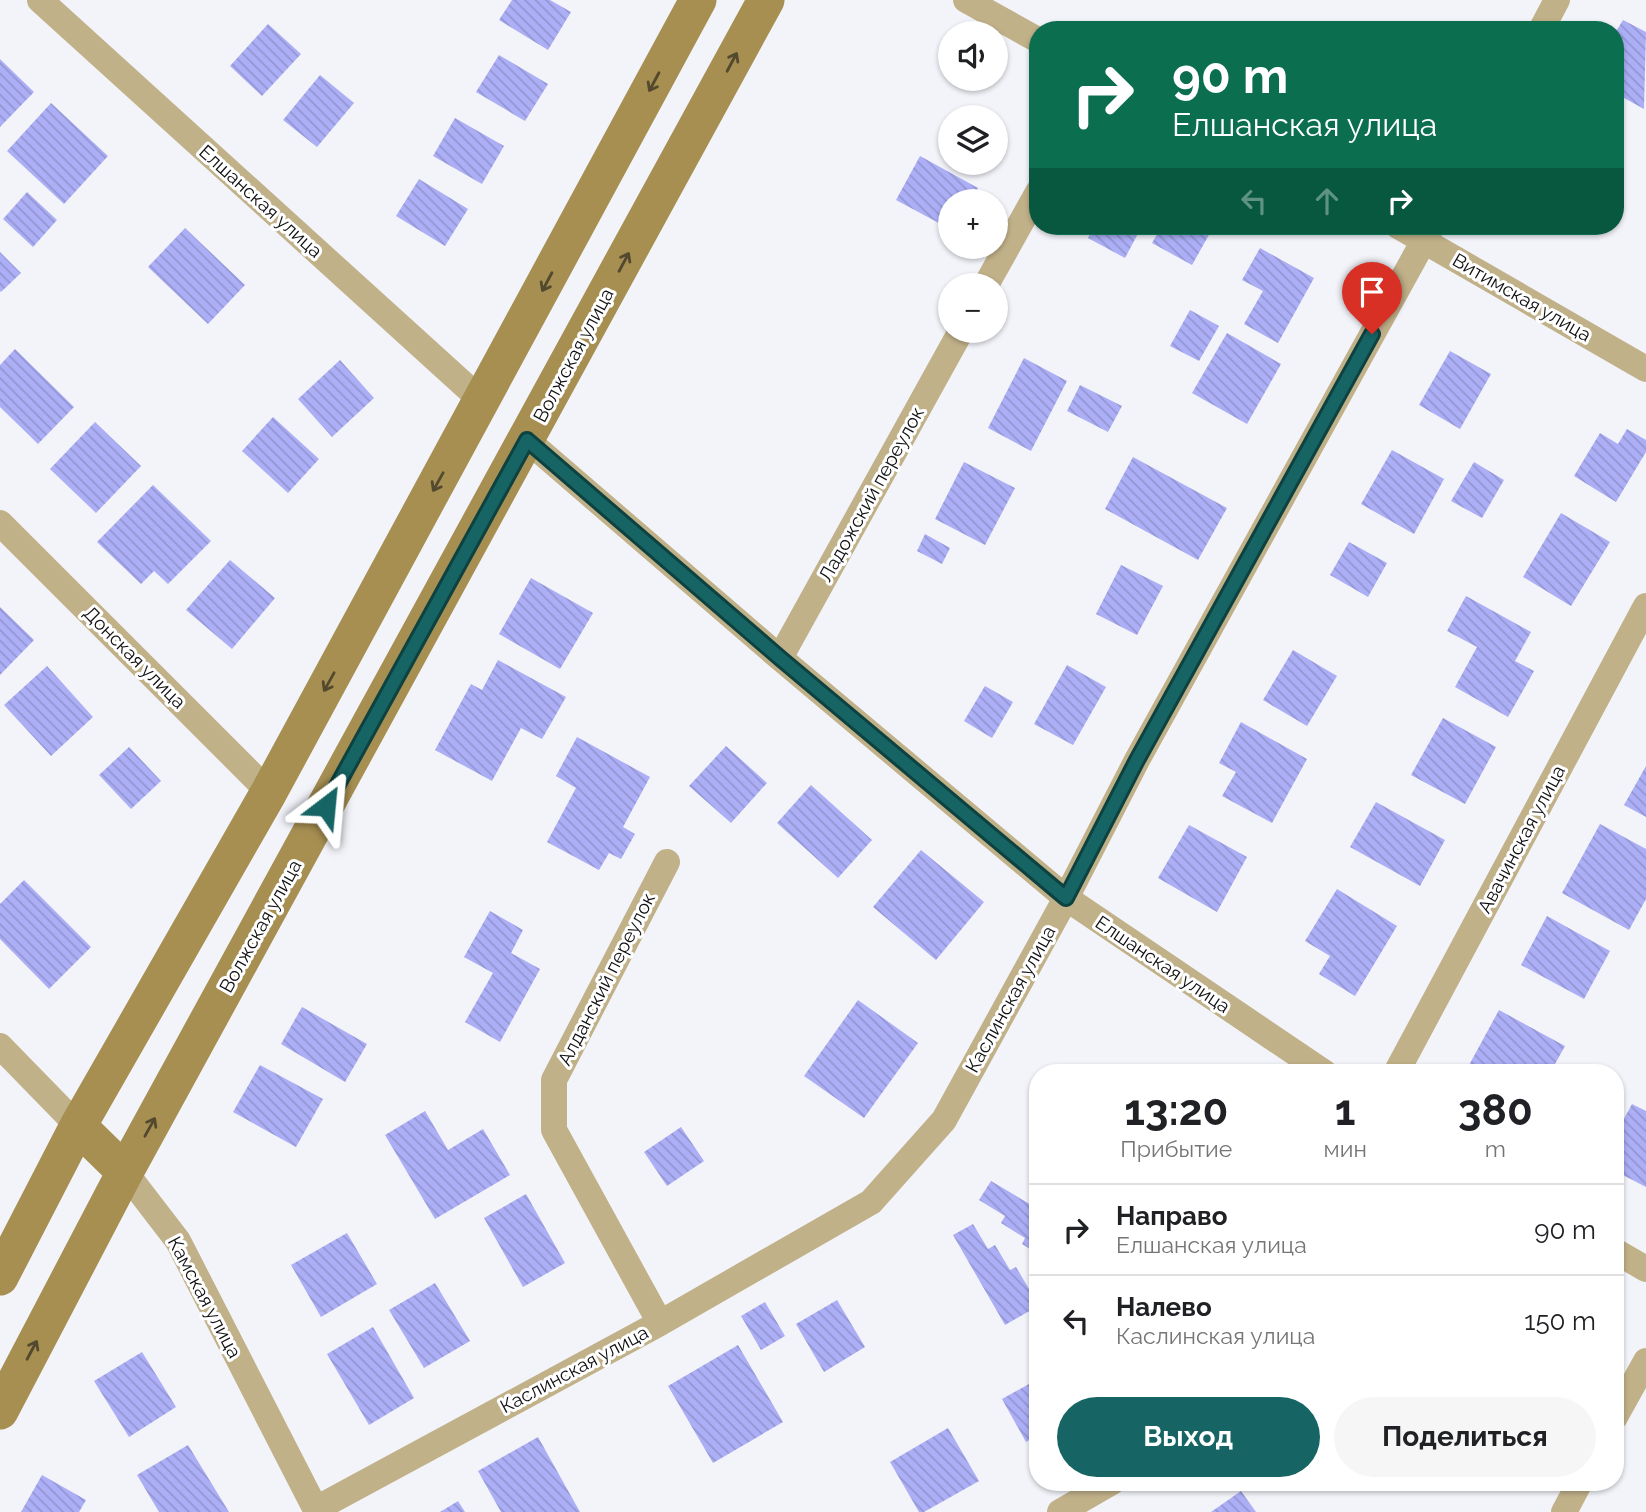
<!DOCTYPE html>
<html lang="ru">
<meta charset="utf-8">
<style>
:root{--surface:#fff;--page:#f6f6f6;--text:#202124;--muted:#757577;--line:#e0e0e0;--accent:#166564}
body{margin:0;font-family:Raleway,sans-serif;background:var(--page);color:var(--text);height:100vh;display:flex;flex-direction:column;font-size:26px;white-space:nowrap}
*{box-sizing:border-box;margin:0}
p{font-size:23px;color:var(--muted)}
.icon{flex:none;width:38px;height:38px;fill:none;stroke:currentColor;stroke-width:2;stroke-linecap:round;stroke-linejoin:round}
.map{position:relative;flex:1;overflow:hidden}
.sheet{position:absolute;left:1029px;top:1064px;width:595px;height:427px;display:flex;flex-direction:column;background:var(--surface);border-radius:28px;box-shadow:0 2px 5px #0004}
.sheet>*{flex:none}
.top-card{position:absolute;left:1029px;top:21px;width:595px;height:214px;border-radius:28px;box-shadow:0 2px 5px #0004;background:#0b6e4f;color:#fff;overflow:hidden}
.fabs{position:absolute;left:938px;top:21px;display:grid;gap:14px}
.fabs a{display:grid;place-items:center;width:70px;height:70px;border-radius:50%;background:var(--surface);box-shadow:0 2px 5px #0004;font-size:35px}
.pin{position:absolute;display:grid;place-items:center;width:60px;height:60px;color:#fff;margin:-72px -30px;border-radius:50% 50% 50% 0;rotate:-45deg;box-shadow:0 0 7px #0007}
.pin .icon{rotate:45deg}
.me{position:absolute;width:77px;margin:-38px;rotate:29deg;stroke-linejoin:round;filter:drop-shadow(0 0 5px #0008)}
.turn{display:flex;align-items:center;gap:24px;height:147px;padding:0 28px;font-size:32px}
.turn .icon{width:91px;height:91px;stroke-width:2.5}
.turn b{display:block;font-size:49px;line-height:60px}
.lanes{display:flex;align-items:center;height:66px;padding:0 28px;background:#0003;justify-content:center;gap:35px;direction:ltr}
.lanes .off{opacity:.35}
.eta{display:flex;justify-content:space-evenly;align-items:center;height:119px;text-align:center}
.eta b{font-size:42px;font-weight:700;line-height:49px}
.cta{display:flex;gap:14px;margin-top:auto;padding:14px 28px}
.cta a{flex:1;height:80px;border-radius:42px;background:var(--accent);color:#fff;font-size:28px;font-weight:700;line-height:80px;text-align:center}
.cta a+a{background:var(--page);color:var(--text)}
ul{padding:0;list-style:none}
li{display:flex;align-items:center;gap:21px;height:91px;padding:0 28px;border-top:2px solid var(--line)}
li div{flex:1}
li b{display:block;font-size:26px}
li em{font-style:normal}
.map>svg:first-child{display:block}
.building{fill:url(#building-back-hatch)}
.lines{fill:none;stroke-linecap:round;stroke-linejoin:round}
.street{stroke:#c1b189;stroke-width:26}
.secondary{stroke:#a78f52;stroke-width:37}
.oneway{stroke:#53492e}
.route-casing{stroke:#0e4241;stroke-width:18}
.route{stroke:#166564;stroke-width:12}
.labels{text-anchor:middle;stroke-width:6;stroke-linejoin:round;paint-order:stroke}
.street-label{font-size:19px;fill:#0f0f11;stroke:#fff}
</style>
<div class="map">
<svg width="1646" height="1512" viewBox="0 0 1646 1512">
<defs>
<pattern id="building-back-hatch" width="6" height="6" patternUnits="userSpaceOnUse" patternTransform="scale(1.75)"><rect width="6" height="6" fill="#acaff6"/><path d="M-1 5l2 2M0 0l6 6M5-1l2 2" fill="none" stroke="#9395d2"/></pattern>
</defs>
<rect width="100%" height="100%" fill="#f3f4fa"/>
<!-- building -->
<path class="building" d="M 512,0 L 550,0 L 571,12 L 548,50 L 499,20 Z
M 1623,20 L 1646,32 L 1644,109 L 1615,93 L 1615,33 Z
M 268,24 L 301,54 L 262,96 L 230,66 Z
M 499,55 L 548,84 L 525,121 L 476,92 Z
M 0,59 L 34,92 L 0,127 Z
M 320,75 L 354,103 L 317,147 L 283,120 Z
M 51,103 L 108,156 L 64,204 L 7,151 Z
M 455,118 L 504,146 L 482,184 L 433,156 Z
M 920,156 L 978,188 L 971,201 L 950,201 L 950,229 L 896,200 Z
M 419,179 L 468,209 L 445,246 L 396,216 Z
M 27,192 L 57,220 L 33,247 L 3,219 Z
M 1094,226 L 1142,226 L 1125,258 L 1088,238 Z
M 1162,226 L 1214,226 L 1192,265 L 1152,243 Z
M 185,228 L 245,285 L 208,324 L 148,267 Z
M 1260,248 L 1314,278 L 1278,343 L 1244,324 L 1263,291 L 1242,280 Z
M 0,252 L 21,273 L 1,292 L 0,291 Z
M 1190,310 L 1219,326 L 1199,361 L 1170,346 Z
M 1227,333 L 1281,364 L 1247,424 L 1192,393 Z
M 15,349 L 74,407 L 38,444 L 0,407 L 0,365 Z
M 1450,351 L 1491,374 L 1460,429 L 1419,405 Z
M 1024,358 L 1067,381 L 1031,451 L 988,428 Z
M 340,360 L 374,398 L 332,437 L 298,399 Z
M 1080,385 L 1122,406 L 1108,432 L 1067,411 Z
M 273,417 L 319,459 L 288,493 L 242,451 Z
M 95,422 L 141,466 L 96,513 L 50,469 Z
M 1627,429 L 1646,440 L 1646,452 L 1616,502 L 1574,476 L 1600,433 L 1618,444 Z
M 1392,450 L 1444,479 L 1414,534 L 1361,504 Z
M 1133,457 L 1227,508 L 1198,560 L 1105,509 Z
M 964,462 L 1015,488 L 985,545 L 935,519 Z
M 1474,462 L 1504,480 L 1482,518 L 1451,501 Z
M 153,485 L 211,541 L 168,584 L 154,571 L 141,584 L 97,542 Z
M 1561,513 L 1610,542 L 1571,606 L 1523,577 Z
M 925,534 L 950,548 L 942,564 L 917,551 Z
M 1349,542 L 1387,563 L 1368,597 L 1330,575 Z
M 230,560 L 275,598 L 232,649 L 186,610 Z
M 1121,565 L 1163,586 L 1137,635 L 1096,614 Z
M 531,578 L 593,613 L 560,669 L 499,634 Z
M 1466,596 L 1531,632 L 1515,661 L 1534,671 L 1508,717 L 1455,687 L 1477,647 L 1447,631 Z
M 0,607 L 34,640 L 0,675 Z
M 1293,650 L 1337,676 L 1307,726 L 1263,700 Z
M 498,660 L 566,697 L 542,739 L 521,728 L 492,781 L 435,750 L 471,684 L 482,690 Z
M 1067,665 L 1106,687 L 1073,745 L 1034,724 Z
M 47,666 L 93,717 L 51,756 L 4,705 Z
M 985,686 L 1013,702 L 992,738 L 964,721 Z
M 1443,718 L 1496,747 L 1465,804 L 1411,775 Z
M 1241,722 L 1307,759 L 1272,823 L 1222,796 L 1236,772 L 1219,763 Z
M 577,737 L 650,777 L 623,827 L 635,834 L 621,859 L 609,853 L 599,870 L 547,842 L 576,788 L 556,776 Z
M 726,746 L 767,783 L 731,823 L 689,786 Z
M 129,747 L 161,781 L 131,809 L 99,775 Z
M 1646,766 L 1646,817 L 1624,805 Z
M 811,785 L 872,840 L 838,878 L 777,823 Z
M 1376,802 L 1445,840 L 1420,886 L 1350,847 Z
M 1600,824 L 1646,849 L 1646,899 L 1629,930 L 1562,893 Z
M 1189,825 L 1247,857 L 1217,912 L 1158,878 Z
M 921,850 L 984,902 L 936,960 L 873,907 Z
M 24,880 L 91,947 L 49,989 L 0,939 L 0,904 Z
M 1337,889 L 1397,926 L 1355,996 L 1319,974 L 1330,956 L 1305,941 Z
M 490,911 L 523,930 L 511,953 L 540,969 L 500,1042 L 465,1022 L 493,973 L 464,957 Z
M 1547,916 L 1610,951 L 1584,999 L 1521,965 Z
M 858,1000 L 918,1043 L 864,1118 L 804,1076 Z
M 302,1007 L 367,1044 L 345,1082 L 281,1044 Z
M 1499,1010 L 1565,1046 L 1550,1073 L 1478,1073 L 1468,1067 Z
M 260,1065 L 323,1099 L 296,1147 L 233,1112 Z
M 1632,1104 L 1646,1111 L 1646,1187 L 1615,1171 L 1615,1135 Z
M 425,1111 L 448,1150 L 483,1129 L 510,1175 L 435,1219 L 385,1135 Z
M 681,1127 L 704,1161 L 667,1186 L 644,1152 Z
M 991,1181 L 1038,1209 L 1038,1254 L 1022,1244 L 1025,1238 L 1001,1223 L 1005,1216 L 979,1200 Z
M 526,1194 L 565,1263 L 523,1287 L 484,1218 Z
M 973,1224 L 988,1249 L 995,1245 L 1010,1270 L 1016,1267 L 1038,1304 L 1038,1306 L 1005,1325 L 953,1235 Z
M 347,1233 L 377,1284 L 321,1317 L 291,1265 Z
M 435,1283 L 470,1341 L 424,1368 L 389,1310 Z
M 837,1300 L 865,1347 L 824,1372 L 796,1324 Z
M 765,1302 L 785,1336 L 761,1350 L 741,1316 Z
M 373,1327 L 414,1398 L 369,1425 L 327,1354 Z
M 738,1345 L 783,1422 L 713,1463 L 668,1386 Z
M 142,1352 L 176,1407 L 129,1437 L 94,1381 Z
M 1038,1379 L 1038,1435 L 1026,1442 L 1002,1399 Z
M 948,1428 L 979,1481 L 924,1512 L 919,1512 L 890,1462 Z
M 538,1437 L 580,1512 L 501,1512 L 478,1471 Z
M 188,1445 L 229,1512 L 159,1512 L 137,1475 Z
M 42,1475 L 86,1500 L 79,1512 L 21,1512 Z
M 1241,1491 L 1256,1512 L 1211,1512 Z
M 458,1501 L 465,1512 L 440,1512 Z"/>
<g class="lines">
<!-- street -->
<path class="street" d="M 40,0 L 482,401
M 966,0 L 1038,40
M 1541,30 L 1557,0
M 1398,226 L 1646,369
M 986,285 L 1038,192
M 527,440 L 780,658 L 1066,898 L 1325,1073
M 0,523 L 269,792
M 780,658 L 961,331
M 0,1046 L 78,1126
M 1396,1073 L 1646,606
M 125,1172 L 178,1241 L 317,1512
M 1615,1251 L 1646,1269
M 660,1323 L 554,1130 L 554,1080 L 667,862
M 1615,1417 L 1646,1361
M 316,1509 L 660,1323 L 871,1202 L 944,1120 L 1066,898 L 1137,760 L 1432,226
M 1060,1512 L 1112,1482
M 1564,1512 L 1580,1482"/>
<!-- secondary -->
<path class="secondary" d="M 78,1126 L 125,1172
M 0,1277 L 78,1126 L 269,792 L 698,0
M 0,1411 L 125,1172 L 766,0"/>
</g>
<!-- one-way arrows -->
<defs><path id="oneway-shaft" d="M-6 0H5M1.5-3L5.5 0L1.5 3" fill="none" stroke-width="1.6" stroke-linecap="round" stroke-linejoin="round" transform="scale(1.75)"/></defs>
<g class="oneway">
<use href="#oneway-shaft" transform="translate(732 62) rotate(-62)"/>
<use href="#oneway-shaft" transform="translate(654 82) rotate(118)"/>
<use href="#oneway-shaft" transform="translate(624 262) rotate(-62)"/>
<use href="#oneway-shaft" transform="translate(547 282) rotate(118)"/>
<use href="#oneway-shaft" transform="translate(438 482) rotate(119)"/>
<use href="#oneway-shaft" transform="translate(329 682) rotate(119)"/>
<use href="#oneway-shaft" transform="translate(150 1127) rotate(-61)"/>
<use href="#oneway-shaft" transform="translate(32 1350) rotate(-62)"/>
</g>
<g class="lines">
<defs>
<path id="route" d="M 326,806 L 527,440 L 780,658 L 1066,898 L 1137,760 L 1372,334"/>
</defs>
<!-- route casing -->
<use href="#route" class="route-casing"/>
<!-- route -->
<use href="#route" class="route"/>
</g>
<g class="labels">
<!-- street labels -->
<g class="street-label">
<text transform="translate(261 201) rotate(42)" y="7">Елшанская улица</text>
<text transform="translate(1522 297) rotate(30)" y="7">Витимская улица</text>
<text transform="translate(573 355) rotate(-62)" y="7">Волжская улица</text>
<text transform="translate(871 494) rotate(-61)" y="7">Ладожский переулок</text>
<text transform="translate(135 657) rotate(45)" y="7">Донская улица</text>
<text transform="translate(1521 839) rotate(-62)" y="7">Авачинская улица</text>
<text transform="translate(260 926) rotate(-61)" y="7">Волжская улица</text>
<text transform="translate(1163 964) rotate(34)" y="7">Елшанская улица</text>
<text transform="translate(606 979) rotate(-63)" y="7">Алданский переулок</text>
<text transform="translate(1010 999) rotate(-61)" y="7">Каслинская улица</text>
<text transform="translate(205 1297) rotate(62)" y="7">Камская улица</text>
<text transform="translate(574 1369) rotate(-28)" y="7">Каслинская улица</text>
</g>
</g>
</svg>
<div class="fabs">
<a><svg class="icon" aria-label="sound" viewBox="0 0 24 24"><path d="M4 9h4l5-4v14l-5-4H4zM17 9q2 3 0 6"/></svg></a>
<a><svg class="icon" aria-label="layers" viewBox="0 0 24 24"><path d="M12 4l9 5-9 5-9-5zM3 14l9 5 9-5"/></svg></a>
<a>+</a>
<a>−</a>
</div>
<div class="pin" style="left:1372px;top:334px;background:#d93025"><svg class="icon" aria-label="arrive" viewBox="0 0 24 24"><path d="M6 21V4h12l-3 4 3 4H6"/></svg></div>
<svg class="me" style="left:326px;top:806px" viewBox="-20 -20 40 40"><path d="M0-17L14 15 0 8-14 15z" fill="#166564" stroke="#fff" stroke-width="4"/></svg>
<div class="top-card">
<div class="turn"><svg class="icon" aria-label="right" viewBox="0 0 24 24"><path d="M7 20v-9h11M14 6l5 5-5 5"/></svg><div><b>90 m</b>Елшанская улица</div></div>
<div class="lanes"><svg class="icon off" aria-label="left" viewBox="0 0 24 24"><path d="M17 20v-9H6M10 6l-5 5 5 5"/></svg><svg class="icon off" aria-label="ahead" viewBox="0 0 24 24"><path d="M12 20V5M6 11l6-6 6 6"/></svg><svg class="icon" aria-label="right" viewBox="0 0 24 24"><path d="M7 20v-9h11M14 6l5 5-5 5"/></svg></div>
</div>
<section class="sheet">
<div class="eta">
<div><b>13:20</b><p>Прибытие</p></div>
<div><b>1</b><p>мин</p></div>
<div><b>380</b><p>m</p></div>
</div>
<ul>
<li><svg class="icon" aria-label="right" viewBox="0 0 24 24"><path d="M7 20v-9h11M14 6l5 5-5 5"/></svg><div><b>Направо</b><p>Елшанская улица</p></div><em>90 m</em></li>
<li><svg class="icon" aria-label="left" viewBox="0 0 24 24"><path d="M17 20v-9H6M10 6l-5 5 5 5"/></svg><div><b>Налево</b><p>Каслинская улица</p></div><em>150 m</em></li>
</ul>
<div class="cta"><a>Выход</a><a>Поделиться</a></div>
</section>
</div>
